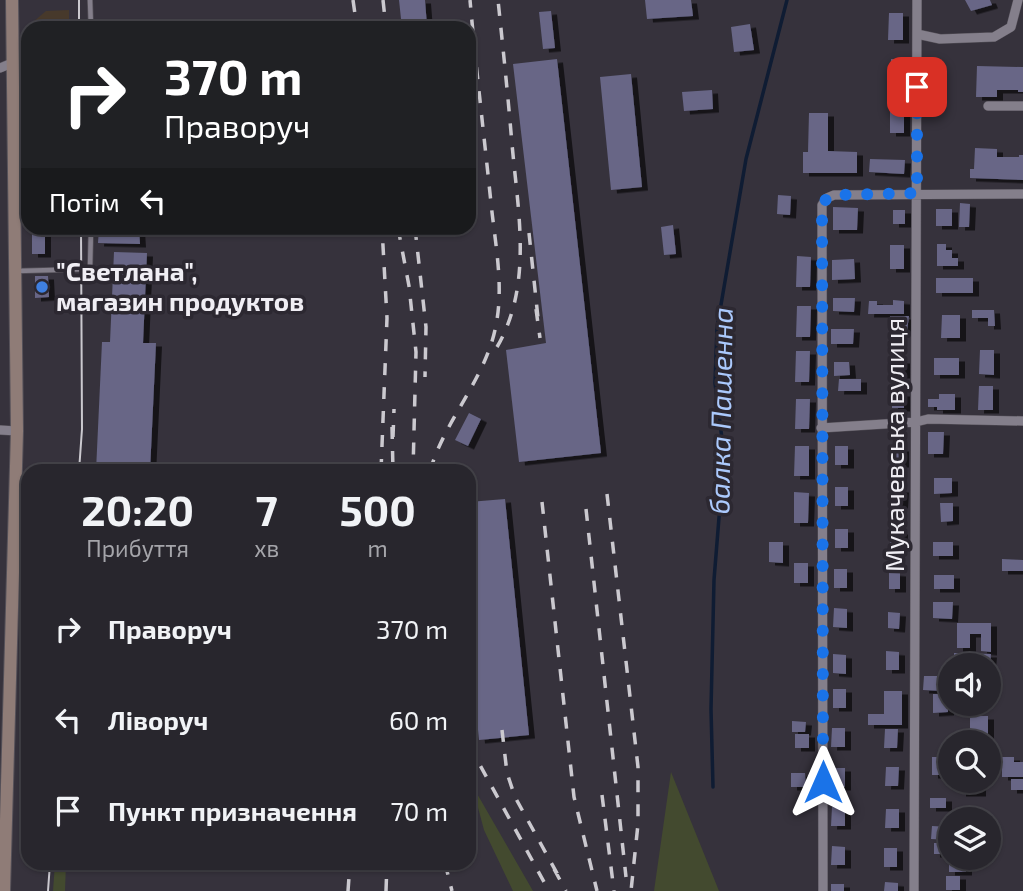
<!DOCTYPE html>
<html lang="uk">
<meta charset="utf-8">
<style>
:root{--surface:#28262d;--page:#343239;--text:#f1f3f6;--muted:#a5a5aa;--line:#444349}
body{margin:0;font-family:"Exo 2",sans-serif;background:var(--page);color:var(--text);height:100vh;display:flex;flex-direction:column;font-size:26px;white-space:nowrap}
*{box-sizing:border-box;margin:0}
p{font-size:23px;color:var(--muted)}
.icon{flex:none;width:38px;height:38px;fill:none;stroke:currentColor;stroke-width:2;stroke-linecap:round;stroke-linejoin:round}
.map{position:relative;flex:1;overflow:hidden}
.side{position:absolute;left:21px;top:464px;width:455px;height:406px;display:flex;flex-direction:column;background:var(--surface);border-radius:21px;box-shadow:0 2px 5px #0004,0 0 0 2px var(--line)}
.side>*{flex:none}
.banner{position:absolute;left:21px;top:21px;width:455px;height:214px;border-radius:21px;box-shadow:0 2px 5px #0004,0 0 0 2px var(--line);background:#202124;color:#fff;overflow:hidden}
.tools{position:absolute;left:938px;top:653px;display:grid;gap:14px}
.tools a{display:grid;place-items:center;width:63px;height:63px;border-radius:50%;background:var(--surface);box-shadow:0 2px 5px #0004,0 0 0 2px var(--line);font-size:35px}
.pin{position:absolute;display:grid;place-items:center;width:60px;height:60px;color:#fff;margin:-30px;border-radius:14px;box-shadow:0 4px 10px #0006}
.me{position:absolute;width:77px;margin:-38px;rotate:0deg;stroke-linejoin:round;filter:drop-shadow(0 0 5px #0008)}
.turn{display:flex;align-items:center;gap:24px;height:147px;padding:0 28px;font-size:32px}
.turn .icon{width:91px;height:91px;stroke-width:2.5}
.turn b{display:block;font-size:49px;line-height:60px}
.then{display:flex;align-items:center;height:66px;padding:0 28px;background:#0003;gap:14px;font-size:26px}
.eta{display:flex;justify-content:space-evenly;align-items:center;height:119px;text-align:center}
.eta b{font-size:42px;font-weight:700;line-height:49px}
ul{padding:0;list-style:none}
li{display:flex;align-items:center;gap:21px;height:91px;padding:0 28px}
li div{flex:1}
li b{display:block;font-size:26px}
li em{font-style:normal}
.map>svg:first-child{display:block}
.commercial{fill:#47392b}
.green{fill:#434a2f}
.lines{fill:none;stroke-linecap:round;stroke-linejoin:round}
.stream{stroke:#0f1c33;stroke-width:3.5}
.building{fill:#676686;filter:url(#shadow)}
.service-casing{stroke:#555159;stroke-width:6}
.minor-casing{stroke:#555159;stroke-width:10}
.secondary-casing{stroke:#555159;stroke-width:14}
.service{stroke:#847f8b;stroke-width:4.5}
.minor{stroke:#847f8b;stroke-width:9}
.secondary{stroke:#8f7c77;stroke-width:12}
.tram{stroke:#cbc9cf;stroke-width:2}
.rail{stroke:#cbc9cf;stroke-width:3.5;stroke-dasharray:12 12;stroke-linecap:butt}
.route{stroke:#1a73e8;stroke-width:12;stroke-dasharray:0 21.6}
.shop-dot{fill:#3f7fe0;stroke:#2c2831;stroke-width:2.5}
.labels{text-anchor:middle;stroke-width:7;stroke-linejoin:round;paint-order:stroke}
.poi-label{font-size:26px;font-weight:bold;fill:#f0eef4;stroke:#2c2831;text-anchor:start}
.street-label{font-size:26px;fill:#f0eef4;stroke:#2c2831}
.water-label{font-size:28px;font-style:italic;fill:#abc9fc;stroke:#2c2831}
</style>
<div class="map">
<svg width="1023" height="891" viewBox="0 0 1023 891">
<defs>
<filter id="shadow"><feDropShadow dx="6" dy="3.5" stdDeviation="0" flood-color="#0009"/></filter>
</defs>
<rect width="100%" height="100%" fill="#36323c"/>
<!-- commercial -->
<path class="commercial" d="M 69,10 L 69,28 L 33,28 L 33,22 L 46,11 Z"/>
<!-- green -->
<path class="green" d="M 671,772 L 719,891 L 654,891 Z
M 472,785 L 533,891 L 513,891 L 484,830 Z
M 55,863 L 66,863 L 65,891 L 53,891 Z"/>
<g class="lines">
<!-- stream -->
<path class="stream" d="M 713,787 L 711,709 L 714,580 L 724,455 L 715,383 L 717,328 L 746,159 L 787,0"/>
</g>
<!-- building -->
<path class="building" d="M 399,0 L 425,0 L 427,26 L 402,28 Z
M 645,0 L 691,0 L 693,16 L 647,19 Z
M 965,0 L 990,0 L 992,5 L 971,11 Z
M 551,11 L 555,48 L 543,49 L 539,12 Z
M 889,13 L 903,13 L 903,40 L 888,40 Z
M 750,24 L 754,50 L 734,52 L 731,27 Z
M 557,59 L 601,453 L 519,462 L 506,350 L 546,343 L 513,64 Z
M 891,59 L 905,60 L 904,86 L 890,86 Z
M 977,66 L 1023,67 L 1023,92 L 1018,92 L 1018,90 L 997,90 L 997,97 L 976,97 Z
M 631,74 L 642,187 L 611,190 L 600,77 Z
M 712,90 L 713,109 L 684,111 L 682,92 Z
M 890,106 L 904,106 L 904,133 L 890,133 Z
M 809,113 L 828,113 L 828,151 L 857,152 L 857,173 L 803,173 L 803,152 L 808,152 Z
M 975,148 L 997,149 L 997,157 L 1019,157 L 1019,155 L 1023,155 L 1023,180 L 970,178 L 970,169 L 974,169 Z
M 870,159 L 905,160 L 904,174 L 869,172 Z
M 778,195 L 791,196 L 790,215 L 777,214 Z
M 960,203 L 970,204 L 969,227 L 959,227 Z
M 833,207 L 858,208 L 857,230 L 833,230 Z
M 936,209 L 952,209 L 952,226 L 936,226 Z
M 893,210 L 905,210 L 905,224 L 893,224 Z
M 673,225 L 676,254 L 664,255 L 661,227 Z
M 32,228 L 45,228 L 45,254 L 32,254 Z
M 99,228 L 139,228 L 140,244 L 98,243 Z
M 937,244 L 946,244 L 946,250 L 952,250 L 952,258 L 958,258 L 958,266 L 937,266 Z
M 890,245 L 904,245 L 904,269 L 890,269 Z
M 114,252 L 147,253 L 143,343 L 156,343 L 150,471 L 96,471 L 102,342 L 110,342 Z
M 797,256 L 811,257 L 810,287 L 796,287 Z
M 854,259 L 855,279 L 832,280 L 832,260 Z
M 35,276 L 48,276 L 49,297 L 35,298 Z
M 936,278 L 973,278 L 973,293 L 936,293 Z
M 833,298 L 855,298 L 854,312 L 833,311 Z
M 893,300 L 904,301 L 904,314 L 868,314 L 869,301 L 877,301 L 877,305 L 893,305 Z
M 797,306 L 811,306 L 810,337 L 796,337 Z
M 972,310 L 994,310 L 995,326 L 988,326 L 988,318 L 972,318 Z
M 942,315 L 960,315 L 960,338 L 941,338 Z
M 890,316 L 909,316 L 907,331 L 890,331 Z
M 831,329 L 854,329 L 853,344 L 831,344 Z
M 980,350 L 994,350 L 994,375 L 979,374 Z
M 796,351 L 810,351 L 809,382 L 795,382 Z
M 934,358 L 959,358 L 959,375 L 934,375 Z
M 891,360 L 904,360 L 904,375 L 892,375 Z
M 834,362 L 849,362 L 850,375 L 834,376 Z
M 839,379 L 861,379 L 861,391 L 838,391 Z
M 979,386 L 993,386 L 993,410 L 978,410 Z
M 892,393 L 904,393 L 904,408 L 892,408 Z
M 939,394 L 955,394 L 955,410 L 937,410 L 937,407 L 928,407 L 928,399 L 939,399 Z
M 796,399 L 810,399 L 809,429 L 795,429 Z
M 469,413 L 481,419 L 468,446 L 455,440 Z
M 928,432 L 944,432 L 943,454 L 928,454 Z
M 795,446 L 809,446 L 809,476 L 794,476 Z
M 835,446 L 848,446 L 848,465 L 835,465 Z
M 892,447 L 903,448 L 903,464 L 892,464 Z
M 934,478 L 952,478 L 952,493 L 934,494 Z
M 835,487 L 848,487 L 848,506 L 835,506 Z
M 891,488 L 903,489 L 902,505 L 891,504 Z
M 794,492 L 809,493 L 808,523 L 794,523 Z
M 505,499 L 529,735 L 479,740 L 469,639 L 469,502 Z
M 940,503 L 953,503 L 953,521 L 941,522 Z
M 835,529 L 848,529 L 848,548 L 835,548 Z
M 891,531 L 902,531 L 902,547 L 890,547 Z
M 769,542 L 783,542 L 783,563 L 769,562 Z
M 933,542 L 953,542 L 953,556 L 933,556 Z
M 1002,559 L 1023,560 L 1023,571 L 1002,571 Z
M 794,563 L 808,563 L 808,583 L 794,583 Z
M 834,569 L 847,569 L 847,588 L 834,588 Z
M 889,572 L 900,573 L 900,589 L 889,589 Z
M 934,575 L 954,575 L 954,589 L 934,589 Z
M 933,602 L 953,602 L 952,619 L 933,618 Z
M 834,608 L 847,609 L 847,628 L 833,627 Z
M 888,612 L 900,613 L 899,629 L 888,628 Z
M 957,623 L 991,623 L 991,652 L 981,651 L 981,634 L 970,634 L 970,648 L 957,648 Z
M 886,651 L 899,652 L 899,670 L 886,670 Z
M 954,653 L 991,654 L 990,665 L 954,665 Z
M 833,654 L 846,655 L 846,674 L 833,673 Z
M 924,676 L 937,676 L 937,683 L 943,683 L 943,691 L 923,690 Z
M 833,689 L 846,689 L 846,708 L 833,708 Z
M 884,691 L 902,691 L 902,725 L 868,725 L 868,714 L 884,714 Z
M 933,694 L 948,694 L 948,712 L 933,713 Z
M 970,716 L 988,716 L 988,741 L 970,741 Z
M 792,721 L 806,722 L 805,732 L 792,732 Z
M 832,728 L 845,728 L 845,747 L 831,747 Z
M 885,729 L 898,729 L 897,748 L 884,748 Z
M 795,734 L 809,734 L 809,748 L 795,748 Z
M 932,757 L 947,757 L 947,775 L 932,775 Z
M 1002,757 L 1014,757 L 1014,762 L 1023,762 L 1023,777 L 1002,777 Z
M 886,767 L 899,767 L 898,786 L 885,786 Z
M 832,768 L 845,768 L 845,787 L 832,787 Z
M 791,773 L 805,773 L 806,787 L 791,787 Z
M 1011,779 L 1023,779 L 1023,790 L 1011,790 Z
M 960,780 L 980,780 L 980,793 L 960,793 Z
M 930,798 L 946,798 L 946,808 L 930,808 Z
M 832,807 L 845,808 L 845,826 L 831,826 Z
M 886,809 L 899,809 L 899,828 L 885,828 Z
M 932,826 L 950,827 L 950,840 L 931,839 Z
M 934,843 L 950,843 L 950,854 L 934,854 Z
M 832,846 L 845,847 L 845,865 L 831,865 Z
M 884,848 L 897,848 L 897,867 L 884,867 Z
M 949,858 L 966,858 L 966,872 L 949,872 Z
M 946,876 L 960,876 L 960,890 L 946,890 Z
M 885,882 L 898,883 L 898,891 L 884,891 Z
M 831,884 L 844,884 L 844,891 L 831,891 Z"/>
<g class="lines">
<defs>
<path id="service" d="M 90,0 L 91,28
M 15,174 L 28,174
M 16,271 L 90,269 L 91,228"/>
<path id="minor" d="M 917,34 L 940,39 L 994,37 L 1011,27 L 1018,0
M 0,68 L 12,63
M 988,106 L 1023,106
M 821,428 L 916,422 L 928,419 L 1023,421
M 0,430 L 17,431
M 823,891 L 822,205 L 827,198 L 834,195 L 1023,194
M 914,891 L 917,0"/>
<path id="secondary" d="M 4,891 L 17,431 L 12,0"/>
</defs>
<!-- service casing -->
<use href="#service" class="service-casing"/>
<!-- minor casing -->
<use href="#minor" class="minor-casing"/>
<!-- secondary casing -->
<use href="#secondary" class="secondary-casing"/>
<!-- service -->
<use href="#service" class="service"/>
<!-- minor -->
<use href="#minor" class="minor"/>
<!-- secondary -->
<use href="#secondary" class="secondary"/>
<!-- tram -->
<path class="tram" d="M 79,0 L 79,28
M 79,471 L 82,429 L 81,228
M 48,891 L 50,863"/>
<!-- rail -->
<path class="rail" d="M 353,0 L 357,28
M 383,0 L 386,28
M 398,228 L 409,286 L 416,352 L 413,471
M 415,228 L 426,327 L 425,377
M 529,233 L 538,318
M 536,309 L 540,338
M 497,347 C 533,285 518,212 512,144 C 508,96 503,48 498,0
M 392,427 L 393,471
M 393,437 L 394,409
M 381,471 L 387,318 L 382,228
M 430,471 C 445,419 486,379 496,325 C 504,285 495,243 491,203 C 484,135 476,68 470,0
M 607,494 L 638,767 L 638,824 L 631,891
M 542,502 L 574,797 L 597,891
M 586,509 L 626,877
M 502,730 L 507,773 L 515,797 L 558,875
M 469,745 L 549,891
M 602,795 L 614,891
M 445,863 L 452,891
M 554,869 L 566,891
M 348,891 L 350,863
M 386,891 L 387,863"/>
</g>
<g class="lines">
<!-- route -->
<path class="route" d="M 823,782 L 822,205 L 827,198 L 834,195 L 917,193 L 917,87"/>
</g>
<!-- markers -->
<circle class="shop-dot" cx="42" cy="287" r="7"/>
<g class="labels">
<!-- poi labels -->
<g class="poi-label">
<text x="56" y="281">"Светлана",<tspan x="56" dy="30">магазин продуктов</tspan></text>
</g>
<!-- street labels -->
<g class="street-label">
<text transform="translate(895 445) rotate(-90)" y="9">Мукачевська вулиця</text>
</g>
<!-- water labels -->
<g class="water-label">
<text transform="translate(721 411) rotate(-89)" y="10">балка Пашенна</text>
</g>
</g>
</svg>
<div class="tools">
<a><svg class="icon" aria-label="sound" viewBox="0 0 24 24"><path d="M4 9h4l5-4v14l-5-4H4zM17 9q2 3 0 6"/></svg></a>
<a><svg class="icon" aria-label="search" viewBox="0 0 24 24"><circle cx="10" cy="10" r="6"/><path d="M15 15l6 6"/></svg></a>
<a><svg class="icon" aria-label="layers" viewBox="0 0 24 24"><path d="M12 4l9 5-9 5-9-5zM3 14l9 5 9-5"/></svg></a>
</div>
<div class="pin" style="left:917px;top:87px;background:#d93025"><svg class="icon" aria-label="arrive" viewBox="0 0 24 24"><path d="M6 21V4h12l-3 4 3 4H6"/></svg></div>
<svg class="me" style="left:823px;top:782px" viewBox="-20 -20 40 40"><path d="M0-17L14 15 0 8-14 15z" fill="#1a73e8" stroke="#fff" stroke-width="4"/></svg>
<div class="banner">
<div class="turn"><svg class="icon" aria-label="right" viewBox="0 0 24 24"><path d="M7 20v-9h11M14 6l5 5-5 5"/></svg><div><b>370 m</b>Праворуч</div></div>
<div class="then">Потім<svg class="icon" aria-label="left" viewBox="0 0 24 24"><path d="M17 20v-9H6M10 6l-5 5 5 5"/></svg></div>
</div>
<section class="side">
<div class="eta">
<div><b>20:20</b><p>Прибуття</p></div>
<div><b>7</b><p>хв</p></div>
<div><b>500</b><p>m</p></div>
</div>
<ul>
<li><svg class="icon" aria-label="right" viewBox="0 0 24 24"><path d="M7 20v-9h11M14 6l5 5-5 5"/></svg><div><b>Праворуч</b></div><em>370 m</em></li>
<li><svg class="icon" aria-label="left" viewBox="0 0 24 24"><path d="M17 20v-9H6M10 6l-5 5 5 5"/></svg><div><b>Ліворуч</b></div><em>60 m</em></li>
<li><svg class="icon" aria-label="arrive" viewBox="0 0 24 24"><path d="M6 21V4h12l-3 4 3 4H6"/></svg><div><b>Пункт призначення</b></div><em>70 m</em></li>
</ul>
</section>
</div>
